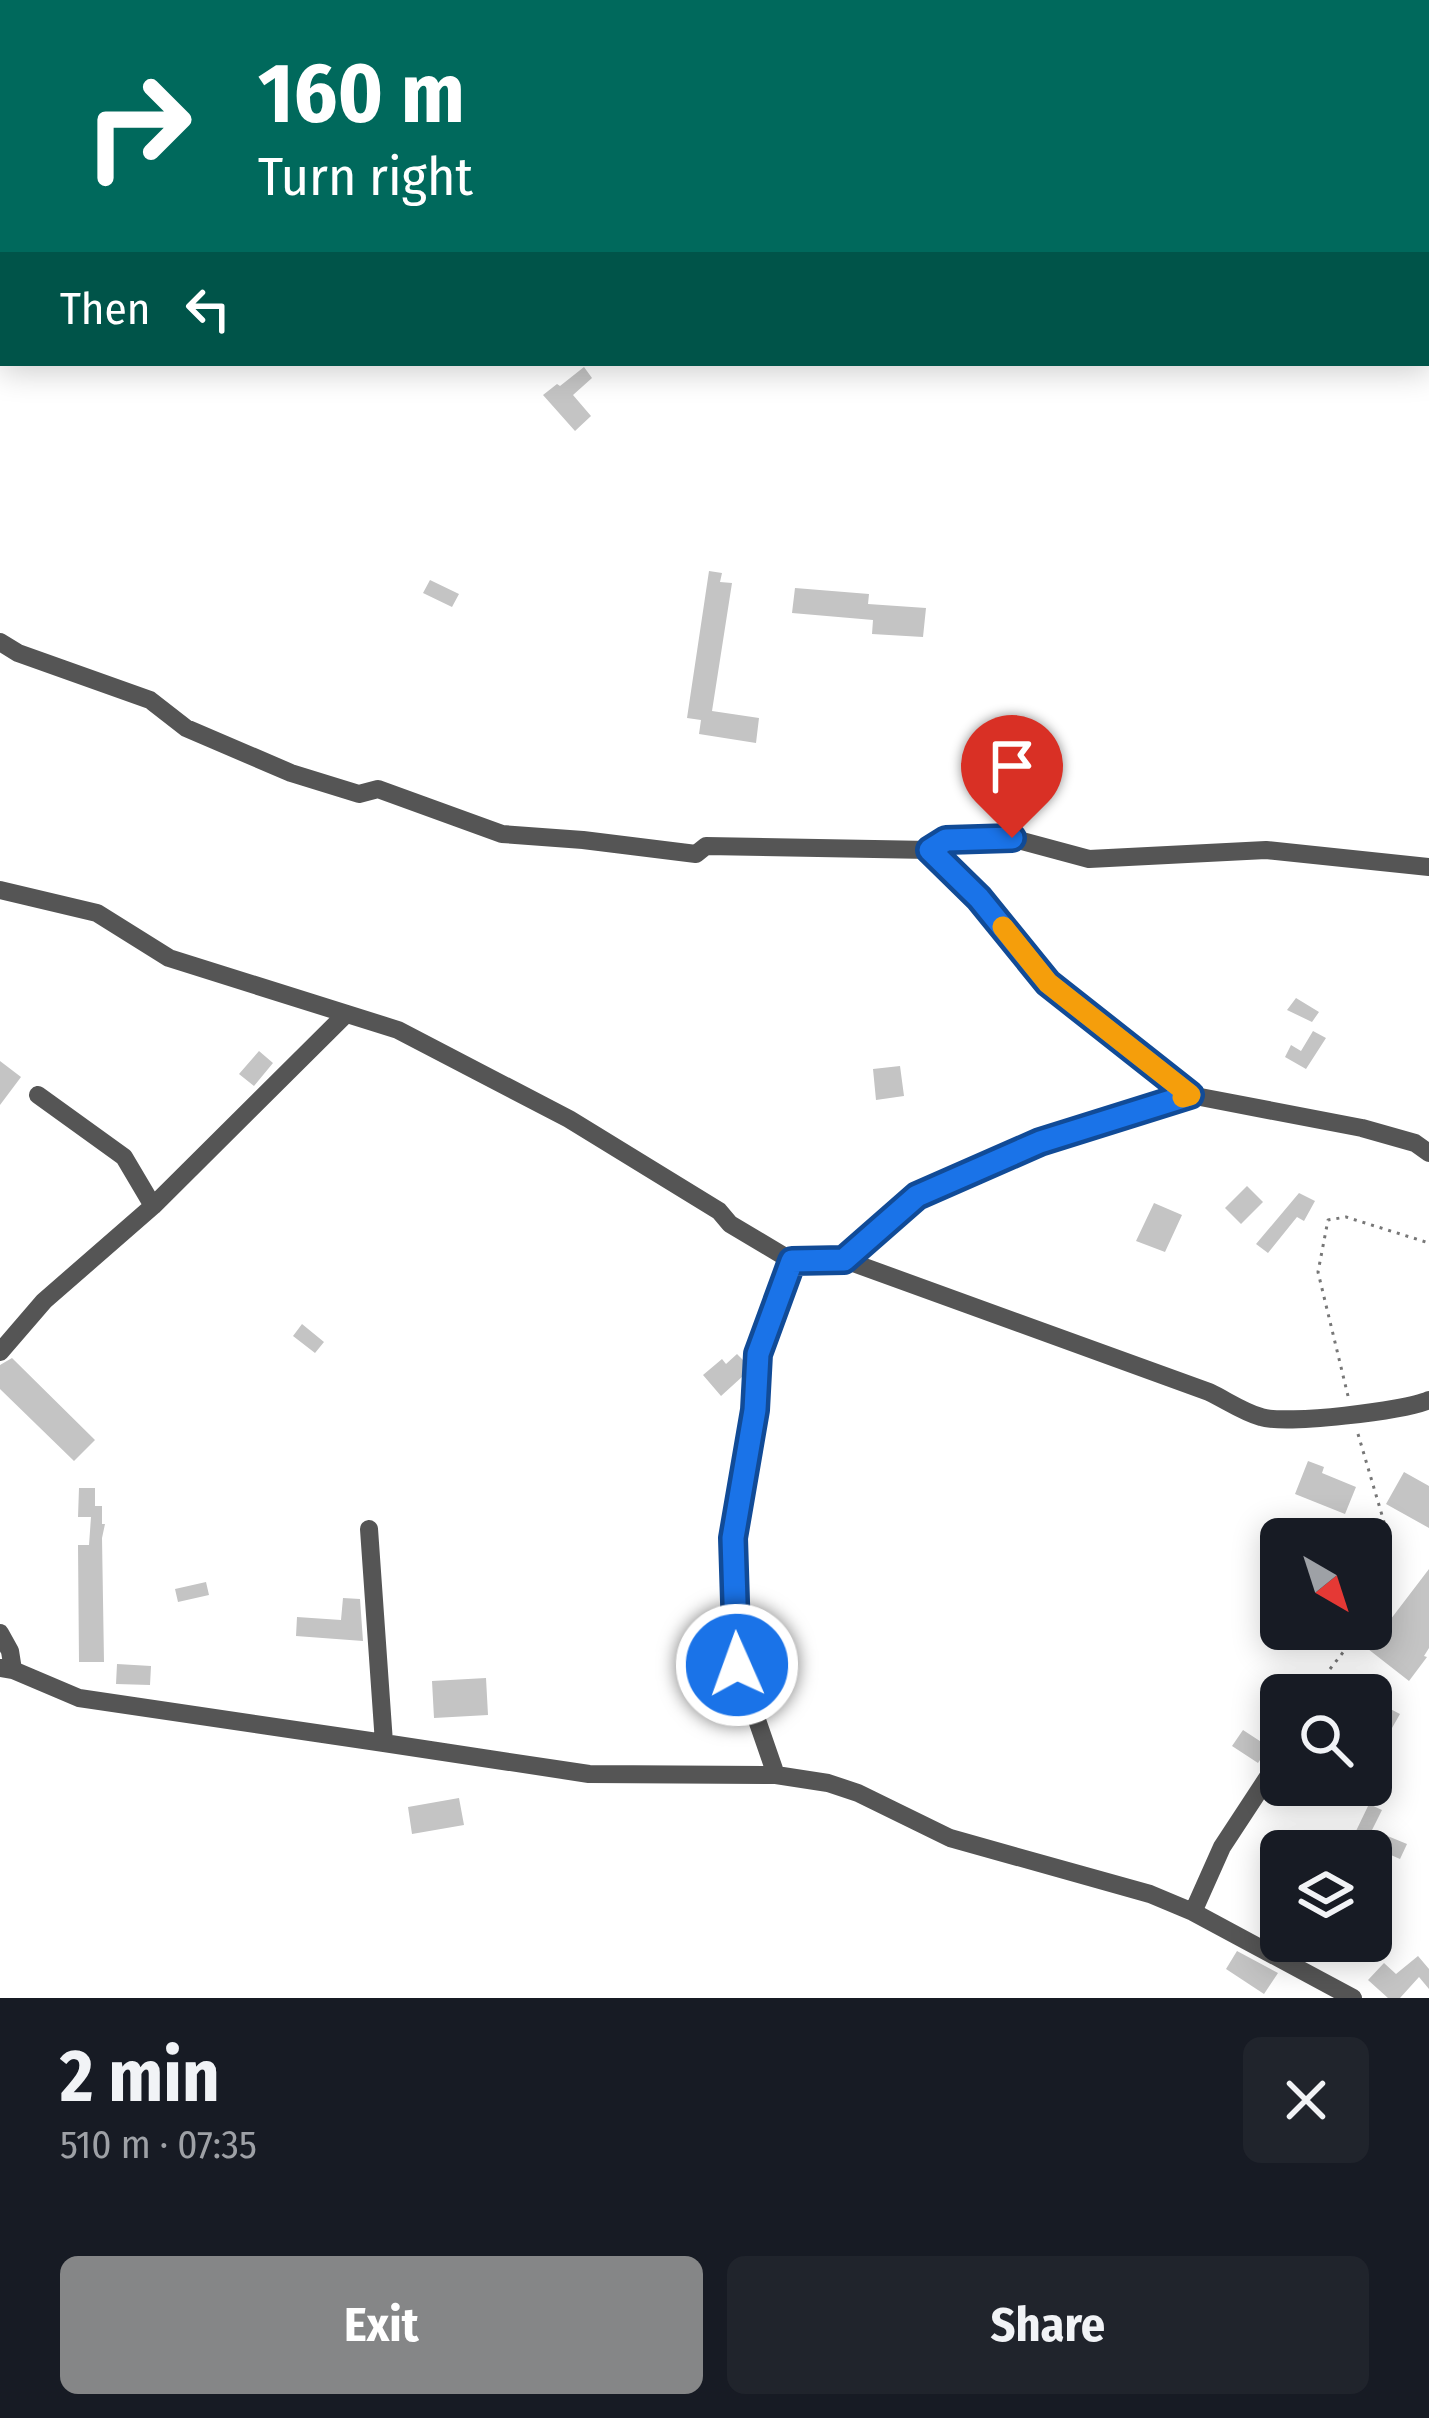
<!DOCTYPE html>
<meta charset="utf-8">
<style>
:root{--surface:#171b24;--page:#20242c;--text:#f1f3f6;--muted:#9ea1a6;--accent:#858687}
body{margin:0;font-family:"Fira Sans Condensed",sans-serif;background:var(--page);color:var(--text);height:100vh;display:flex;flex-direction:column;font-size:45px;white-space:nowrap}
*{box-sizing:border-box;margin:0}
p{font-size:39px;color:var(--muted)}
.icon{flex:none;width:66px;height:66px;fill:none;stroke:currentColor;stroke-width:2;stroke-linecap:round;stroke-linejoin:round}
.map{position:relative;height:1998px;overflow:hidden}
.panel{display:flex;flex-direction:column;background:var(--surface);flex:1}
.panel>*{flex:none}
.top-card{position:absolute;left:0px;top:0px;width:1431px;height:366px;box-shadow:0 6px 30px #0003;background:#00695c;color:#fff;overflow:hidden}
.needle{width:78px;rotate:141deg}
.buttons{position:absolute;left:1260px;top:1518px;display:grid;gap:24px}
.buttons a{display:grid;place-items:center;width:132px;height:132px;border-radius:18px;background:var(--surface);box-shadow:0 6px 30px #0003;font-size:60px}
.pin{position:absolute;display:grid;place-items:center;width:102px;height:102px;color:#fff;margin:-123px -51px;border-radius:50% 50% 50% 0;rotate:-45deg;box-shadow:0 0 12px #0007}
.pin .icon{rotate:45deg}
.me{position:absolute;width:132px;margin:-66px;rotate:358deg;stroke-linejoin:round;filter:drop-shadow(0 0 9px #0008)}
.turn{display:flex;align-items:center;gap:42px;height:252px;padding:0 60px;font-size:54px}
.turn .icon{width:156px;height:156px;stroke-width:2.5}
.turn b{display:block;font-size:84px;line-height:102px}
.then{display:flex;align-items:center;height:114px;padding:0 60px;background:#0003;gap:24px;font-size:45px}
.round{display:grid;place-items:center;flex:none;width:126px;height:126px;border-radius:18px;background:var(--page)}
.head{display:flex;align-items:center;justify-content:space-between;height:204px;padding:0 60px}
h1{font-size:72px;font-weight:700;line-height:90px}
.action{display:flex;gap:24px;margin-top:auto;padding:24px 60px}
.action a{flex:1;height:138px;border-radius:18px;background:var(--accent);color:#fff;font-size:48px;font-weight:700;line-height:138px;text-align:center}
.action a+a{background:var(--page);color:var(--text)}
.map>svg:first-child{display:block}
.building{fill:#c4c4c4}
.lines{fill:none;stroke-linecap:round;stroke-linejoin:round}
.path{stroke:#777;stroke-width:3;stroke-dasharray:3 6;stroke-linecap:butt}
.minor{stroke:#555;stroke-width:18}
.route-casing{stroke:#114b97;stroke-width:30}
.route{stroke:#1a73e8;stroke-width:21}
.slow{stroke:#f59e0b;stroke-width:21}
</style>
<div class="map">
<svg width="1429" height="1998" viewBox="0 0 1429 1998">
<rect width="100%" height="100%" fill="#fff"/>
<!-- building -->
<path class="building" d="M 584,367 L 592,378 L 573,395 L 591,416 L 575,431 L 543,395 L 557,384 L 560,386 Z
M 709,571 L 722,573 L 720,582 L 732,583 L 712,711 L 759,718 L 756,743 L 699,734 L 701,720 L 687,718 Z
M 430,580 L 459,594 L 452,607 L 423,593 Z
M 795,588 L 869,594 L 868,604 L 926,608 L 923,637 L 872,634 L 873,620 L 792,613 Z
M 1296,998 L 1319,1012 L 1312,1022 L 1287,1010 Z
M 1313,1031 L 1326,1038 L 1306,1069 L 1285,1057 L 1291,1045 L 1301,1051 Z
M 259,1051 L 273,1063 L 254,1086 L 239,1074 Z
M 0,1061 L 21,1077 L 0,1105 Z
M 900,1066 L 904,1096 L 876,1100 L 873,1069 Z
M 1247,1186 L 1263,1202 L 1241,1224 L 1225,1208 Z
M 1299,1193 L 1315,1201 L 1304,1221 L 1297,1217 L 1268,1253 L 1256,1244 Z
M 1154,1203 L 1182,1215 L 1165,1252 L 1136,1241 Z
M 302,1324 L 324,1342 L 315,1353 L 293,1336 Z
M 737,1354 L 744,1361 L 743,1376 L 721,1396 L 703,1375 L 722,1359 L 726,1364 Z
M 12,1358 L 95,1440 L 74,1461 L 0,1389 L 0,1365 Z
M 1308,1461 L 1324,1467 L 1322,1473 L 1356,1487 L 1345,1514 L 1295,1494 Z
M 1404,1472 L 1429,1486 L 1429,1528 L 1386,1504 Z
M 79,1488 L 95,1488 L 95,1506 L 102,1506 L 102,1524 L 105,1524 L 102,1538 L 104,1662 L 79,1662 L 78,1545 L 89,1545 L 91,1517 L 78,1517 Z
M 1429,1569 L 1429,1648 L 1424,1656 L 1427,1657 L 1409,1681 L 1368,1649 Z
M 206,1582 L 209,1595 L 178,1602 L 175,1589 Z
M 343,1598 L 360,1599 L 363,1641 L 296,1636 L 297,1617 L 341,1620 Z
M 117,1664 L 151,1666 L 150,1685 L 116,1684 Z
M 486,1678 L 488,1715 L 434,1718 L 432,1681 Z
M 1371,1699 L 1400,1714 L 1392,1728 L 1371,1717 Z
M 1243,1730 L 1269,1747 L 1258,1763 L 1232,1746 Z
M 459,1798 L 464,1825 L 412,1834 L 408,1807 Z
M 1369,1804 L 1382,1810 L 1370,1834 L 1373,1830 L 1407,1844 L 1400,1859 L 1375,1848 L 1365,1841 L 1368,1837 L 1356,1831 Z
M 1237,1951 L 1278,1973 L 1264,1994 L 1226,1969 Z
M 1418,1956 L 1429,1969 L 1429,1989 L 1419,1977 L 1400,1998 L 1388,1998 L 1368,1980 L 1384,1963 L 1396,1974 Z"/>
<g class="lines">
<!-- path -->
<path class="path" d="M 1348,1396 L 1318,1272 L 1328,1220 L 1346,1217 L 1429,1243
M 1358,1434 L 1384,1522 L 1371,1550
M 1330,1669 L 1348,1646 L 1350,1629"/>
<!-- minor -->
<path class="minor" d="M 0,642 L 18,653 L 150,700 L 186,728 L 291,773 L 359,794 L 378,789 L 502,834 L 583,840 L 696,854 L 706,846 L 930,850 L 947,840 L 1011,838 L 1089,859 L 1266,850 L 1429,867
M 930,850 L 979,898 L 1048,983 L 1190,1095 L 1362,1128 L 1415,1143 L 1429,1153
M 0,890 L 97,913 L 169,958 L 398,1030 L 569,1119 L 719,1211 L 730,1224 L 792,1261 L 845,1260 L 1209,1392 C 1226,1400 1243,1412 1261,1417 C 1285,1425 1405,1411 1429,1400
M 38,1095 L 124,1157 L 153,1206
M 845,1260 L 917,1195 L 1040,1142 L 1190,1095
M 0,1352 L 44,1301 L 153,1206 L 346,1014
M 0,1633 L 10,1651 L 13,1670
M 0,1668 L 13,1670 L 79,1698 L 384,1743 L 369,1529
M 1313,1695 L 1318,1685
M 384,1743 L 589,1774 L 776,1775 L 828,1783 L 858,1793 L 950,1838 L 1150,1894 L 1193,1912 L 1353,1998
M 776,1775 L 738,1665 L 733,1538 L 755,1410 L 758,1354 L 792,1261
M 1193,1912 L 1222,1847 L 1281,1757"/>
</g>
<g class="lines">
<defs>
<path id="route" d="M 737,1665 L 733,1538 L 755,1410 L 758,1354 L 792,1261 L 844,1260 L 917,1196 L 1040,1142 L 1190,1095 L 1048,983 L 979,898 L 930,850 L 946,840 L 1012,838"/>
</defs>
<!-- route casing -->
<use href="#route" class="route-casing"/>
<!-- route -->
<use href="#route" class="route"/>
<!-- slow -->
<path class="slow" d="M 1003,927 L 1048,983 L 1190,1095 L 1183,1097"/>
</g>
</svg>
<div class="buttons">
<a><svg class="needle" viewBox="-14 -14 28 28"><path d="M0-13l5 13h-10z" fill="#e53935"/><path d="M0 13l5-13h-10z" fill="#9ea1a6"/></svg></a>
<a><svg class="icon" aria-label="search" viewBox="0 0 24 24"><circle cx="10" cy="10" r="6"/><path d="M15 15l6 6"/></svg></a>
<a><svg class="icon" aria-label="layers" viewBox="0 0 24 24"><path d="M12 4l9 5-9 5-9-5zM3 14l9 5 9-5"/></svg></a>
</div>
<div class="pin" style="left:1012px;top:838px;background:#d93025"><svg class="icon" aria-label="arrive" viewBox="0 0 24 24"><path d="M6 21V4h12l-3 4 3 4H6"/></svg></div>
<svg class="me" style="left:737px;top:1665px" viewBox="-20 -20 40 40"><circle r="17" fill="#1a73e8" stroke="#fff" stroke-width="3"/><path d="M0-11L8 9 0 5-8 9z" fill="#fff"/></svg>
<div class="top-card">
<div class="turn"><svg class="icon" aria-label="right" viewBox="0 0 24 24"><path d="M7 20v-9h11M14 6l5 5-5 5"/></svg><div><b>160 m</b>Turn right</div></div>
<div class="then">Then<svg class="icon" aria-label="left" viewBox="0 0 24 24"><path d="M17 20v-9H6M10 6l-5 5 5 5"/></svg></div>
</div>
</div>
<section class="panel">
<div class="head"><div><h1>2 min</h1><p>510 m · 07:35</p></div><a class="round"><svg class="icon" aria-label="close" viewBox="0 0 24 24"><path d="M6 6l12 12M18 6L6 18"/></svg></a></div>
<div class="action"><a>Exit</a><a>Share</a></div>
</section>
